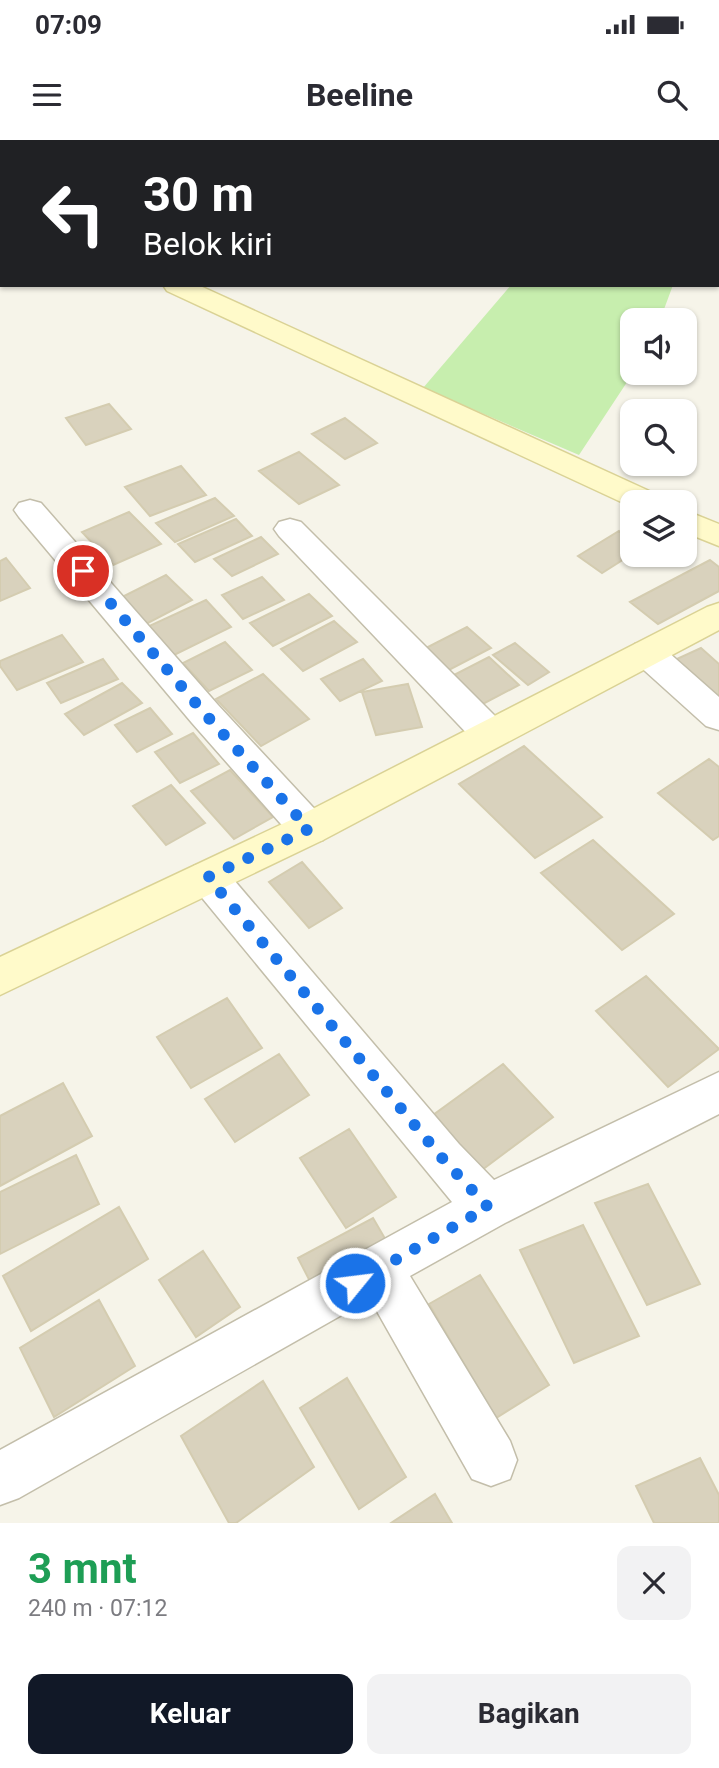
<!DOCTYPE html>
<html lang="id">
<meta charset="utf-8">
<style>
:root{--surface:#fff;--page:#f2f2f3;--text:#2b2b33;--muted:#7c7c81;--accent:#111827}
body{margin:0;font-family:Roboto,sans-serif;background:var(--page);color:var(--text);height:100vh;display:flex;flex-direction:column;font-size:26px;white-space:nowrap}
*{box-sizing:border-box;margin:0}
p{font-size:23px;color:var(--muted)}
.icon{flex:none;width:38px;height:38px;fill:none;stroke:currentColor;stroke-width:2;stroke-linecap:round;stroke-linejoin:round}
.map{position:relative;height:1383px;overflow:hidden}
.side{display:flex;flex-direction:column;background:var(--surface);flex:1}
.side>*{flex:none}
.guide{position:absolute;left:0px;top:0px;width:719px;height:147px;box-shadow:0 2px 5px #0004;background:#202124;color:#fff;overflow:hidden}
.controls{position:absolute;left:620px;top:168px;display:grid;gap:14px}
.controls a{display:grid;place-items:center;width:77px;height:77px;border-radius:14px;background:var(--surface);box-shadow:0 2px 5px #0004;font-size:35px}
.pin{position:absolute;display:grid;place-items:center;width:60px;height:60px;color:#fff;margin:-30px;border:4px solid #fff;border-radius:50%;box-shadow:0 2px 7px #0007}
.me{position:absolute;width:77px;margin:-38px;rotate:61deg;stroke-linejoin:round;filter:drop-shadow(0 0 5px #0008)}
.turn{display:flex;align-items:center;gap:24px;height:147px;padding:0 28px;font-size:32px}
.turn .icon{width:91px;height:91px;stroke-width:2.5}
.turn b{display:block;font-size:49px;line-height:60px}
.round{display:grid;place-items:center;flex:none;width:74px;height:74px;border-radius:14px;background:var(--page)}
.summary{display:flex;align-items:center;justify-content:space-between;height:119px;padding:0 28px}
h1{font-size:42px;font-weight:700;line-height:52px;color:#1e9e55}
.primary-button{display:flex;gap:14px;margin-top:auto;padding:14px 28px}
.primary-button a{flex:1;height:80px;border-radius:14px;background:var(--accent);color:#fff;font-size:28px;font-weight:700;line-height:80px;text-align:center}
.primary-button a+a{background:var(--page);color:var(--text)}
.status{display:flex;justify-content:space-between;align-items:center;height:49px;padding:0 35px;background:var(--surface);direction:ltr}
.status svg{height:19px;fill:currentColor}
header{display:flex;justify-content:space-between;align-items:center;height:91px;padding:0 28px;background:var(--surface);font-size:32px;font-weight:700}
.map>svg:first-child{display:block}
.green{fill:#c7eeae}
.building{fill:#d9d2bd;stroke:#d4ccb0;stroke-width:2}
.lines{fill:none;stroke-linecap:round;stroke-linejoin:round}
.street-casing{stroke:#c3beaa;stroke-width:3}
.secondary-casing{stroke:#dad295;stroke-width:3}
.street{fill:#fff;fill-rule:evenodd}
.secondary{fill:#fffaca;fill-rule:evenodd}
.route{stroke:#1a73e8;stroke-width:12;stroke-dasharray:0 21.6}
</style>
<div class="status"><b>07:09</b><svg viewBox="0 0 49 12"><path d="M0 12V9h3v3zM5 12V6h3v6zM10 12V3h3v9zM15 12V0h3v12zM26 1h20v11H26zM47 4h2v5h-2z"/></svg></div>
<header><svg class="icon" aria-label="menu" viewBox="0 0 24 24"><path d="M4 6h16M4 12h16M4 18h16"/></svg>Beeline<svg class="icon" aria-label="search" viewBox="0 0 24 24"><circle cx="10" cy="10" r="6"/><path d="M15 15l6 6"/></svg></header>
<div class="map">
<svg width="719" height="1383" viewBox="0 0 719 1383">
<rect width="100%" height="100%" fill="#f6f4e9"/>
<!-- green -->
<path class="green" d="M 511,145 L 673,145 L 660,180 L 632,180 L 633,233 L 579,315 L 423,248 Z"/>
<!-- building -->
<path class="building" d="M 109,264 L 131,289 L 86,305 L 66,278 Z
M 345,278 L 377,303 L 345,319 L 312,294 Z
M 299,312 L 339,345 L 299,364 L 259,331 Z
M 181,326 L 206,355 L 150,376 L 125,347 Z
M 215,358 L 234,376 L 175,402 L 156,383 Z
M 129,372 L 161,404 L 113,425 L 82,392 Z
M 236,379 L 252,396 L 195,422 L 178,404 Z
M 619,391 L 632,400 L 632,414 L 602,433 L 578,416 Z
M 261,397 L 278,414 L 232,436 L 214,419 Z
M 6,418 L 30,448 L 0,461 L 0,421 Z
M 710,420 L 719,427 L 719,451 L 658,484 L 630,462 Z
M 166,435 L 192,460 L 144,485 L 118,459 Z
M 262,437 L 284,460 L 243,479 L 222,455 Z
M 309,454 L 332,476 L 273,506 L 250,483 Z
M 206,460 L 231,487 L 172,516 L 147,487 Z
M 334,481 L 357,502 L 303,531 L 281,509 Z
M 467,487 L 491,508 L 445,532 L 422,510 Z
M 62,495 L 83,522 L 17,550 L 0,526 L 0,521 Z
M 225,502 L 252,530 L 209,551 L 183,523 Z
M 515,503 L 549,532 L 528,545 L 493,515 Z
M 701,508 L 719,524 L 719,570 L 668,523 Z
M 489,517 L 519,545 L 479,566 L 450,537 Z
M 103,519 L 118,539 L 61,563 L 47,543 Z
M 363,519 L 382,541 L 340,561 L 321,539 Z
M 263,534 L 309,579 L 261,606 L 216,559 Z
M 122,543 L 142,563 L 84,595 L 65,574 Z
M 408,544 L 422,587 L 376,595 L 362,552 Z
M 150,568 L 172,594 L 137,612 L 115,585 Z
M 193,593 L 219,624 L 180,643 L 155,612 Z
M 524,606 L 602,677 L 535,718 L 459,644 Z
M 709,619 L 719,627 L 719,696 L 713,700 L 658,653 Z
M 230,630 L 273,677 L 234,699 L 191,651 Z
M 171,645 L 205,683 L 166,705 L 133,666 Z
M 593,700 L 674,774 L 622,810 L 541,733 Z
M 302,722 L 342,768 L 309,788 L 269,742 Z
M 646,836 L 719,909 L 668,947 L 596,871 Z
M 227,858 L 262,908 L 191,948 L 157,897 Z
M 279,914 L 309,955 L 235,1002 L 205,959 Z
M 503,924 L 553,977 L 478,1033 L 429,978 Z
M 63,943 L 92,996 L 0,1046 L 0,976 Z
M 349,989 L 396,1057 L 346,1088 L 300,1018 Z
M 76,1015 L 99,1064 L 0,1114 L 0,1052 Z
M 648,1044 L 700,1144 L 647,1165 L 595,1063 Z
M 119,1067 L 148,1119 L 31,1191 L 3,1136 Z
M 373,1078 L 394,1114 L 317,1155 L 298,1118 Z
M 583,1085 L 639,1196 L 574,1223 L 520,1110 Z
M 203,1111 L 240,1167 L 196,1197 L 159,1140 Z
M 480,1135 L 549,1245 L 496,1278 L 429,1164 Z
M 99,1160 L 135,1226 L 54,1277 L 20,1208 Z
M 347,1238 L 406,1337 L 359,1369 L 300,1268 Z
M 263,1241 L 314,1327 L 236,1383 L 229,1383 L 181,1296 Z
M 700,1318 L 719,1355 L 719,1383 L 654,1383 L 636,1346 Z
M 435,1354 L 452,1383 L 391,1383 Z"/>
<g class="lines">
<defs>
<path id="street" d="M 87,0 L 113,0 L 86,2 Z
M 0,27 L 2,27 L 0,42 Z
M 30,360 L 41,363 L 218,565 L 323,678 L 328,689 L 323,700 L 309,704 L 295,700 L 192,583 L 19,377 L 14,370 L 19,363 Z
M 290,379 L 301,382 L 502,583 L 507,593 L 502,603 L 489,606 L 476,603 L 279,396 L 274,389 L 279,382 Z
M 647,501 L 659,504 L 719,557 L 719,590 L 706,586 L 635,522 L 630,513 L 635,504 Z
M 208,721 L 222,726 L 459,1004 L 494,1040 L 719,932 L 719,974 L 505,1083 L 410,1136 L 510,1301 L 517,1320 L 510,1339 L 491,1346 L 472,1339 L 370,1159 L 19,1358 L 0,1365 L 0,1310 L 452,1062 L 194,748 L 188,737 L 194,726 Z"/>
<path id="secondary" d="M 0,89 L 2,90 L 2,106 L 0,105 Z
M 163,145 L 198,145 L 658,355 L 663,362 L 632,362 L 632,367 L 167,151 Z
M 684,370 L 719,384 L 719,406 L 684,392 Z
M 719,463 L 719,490 L 323,700 L 0,855 L 0,817 L 295,678 L 707,467 Z"/>
</defs>
<!-- street casing -->
<use href="#street" class="street-casing"/>
<!-- secondary casing -->
<use href="#secondary" class="secondary-casing"/>
<!-- street -->
<use href="#street" class="street"/>
<!-- secondary -->
<use href="#secondary" class="secondary"/>
</g>
<g class="lines">
<!-- route -->
<path class="route" d="M 83,431 L 205,574 L 309,689 L 208,737 L 443,1019 L 488,1067 L 355,1143"/>
</g>
</svg>
<div class="controls">
<a><svg class="icon" aria-label="sound" viewBox="0 0 24 24"><path d="M4 9h4l5-4v14l-5-4H4zM17 9q2 3 0 6"/></svg></a>
<a><svg class="icon" aria-label="search" viewBox="0 0 24 24"><circle cx="10" cy="10" r="6"/><path d="M15 15l6 6"/></svg></a>
<a><svg class="icon" aria-label="layers" viewBox="0 0 24 24"><path d="M12 4l9 5-9 5-9-5zM3 14l9 5 9-5"/></svg></a>
</div>
<div class="pin" style="left:83px;top:431px;background:#d93025"><svg class="icon" aria-label="arrive" viewBox="0 0 24 24"><path d="M6 21V4h12l-3 4 3 4H6"/></svg></div>
<svg class="me" style="left:355px;top:1143px" viewBox="-20 -20 40 40"><circle r="17" fill="#1a73e8" stroke="#fff" stroke-width="3"/><path d="M0-11L8 9 0 5-8 9z" fill="#fff"/></svg>
<div class="guide">
<div class="turn"><svg class="icon" aria-label="left" viewBox="0 0 24 24"><path d="M17 20v-9H6M10 6l-5 5 5 5"/></svg><div><b>30 m</b>Belok kiri</div></div>
</div>
</div>
<section class="side">
<div class="summary"><div><h1>3 mnt</h1><p>240 m · 07:12</p></div><a class="round"><svg class="icon" aria-label="close" viewBox="0 0 24 24"><path d="M6 6l12 12M18 6L6 18"/></svg></a></div>
<div class="primary-button"><a>Keluar</a><a>Bagikan</a></div>
</section>
